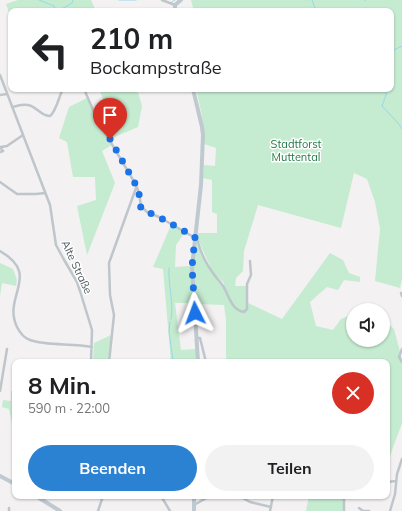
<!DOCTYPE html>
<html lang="de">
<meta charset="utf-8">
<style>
:root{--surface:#fff;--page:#f2f2f2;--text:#202124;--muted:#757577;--accent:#2c82d2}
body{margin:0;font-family:Mulish,sans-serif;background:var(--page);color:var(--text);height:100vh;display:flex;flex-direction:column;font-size:15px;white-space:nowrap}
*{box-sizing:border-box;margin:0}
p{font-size:13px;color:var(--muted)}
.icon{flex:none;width:22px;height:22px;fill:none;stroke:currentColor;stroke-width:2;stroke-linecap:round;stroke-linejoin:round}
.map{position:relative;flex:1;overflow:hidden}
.drawer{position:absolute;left:12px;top:359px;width:378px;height:140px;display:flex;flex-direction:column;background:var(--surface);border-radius:8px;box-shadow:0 1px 3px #0004}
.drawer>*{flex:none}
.top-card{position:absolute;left:8px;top:8px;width:386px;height:84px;border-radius:8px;box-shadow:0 1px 3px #0004;background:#fff;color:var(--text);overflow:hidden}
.buttons{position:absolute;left:346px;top:303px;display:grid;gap:8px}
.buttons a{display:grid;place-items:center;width:44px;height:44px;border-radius:50%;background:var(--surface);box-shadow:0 1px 3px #0004;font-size:20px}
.pin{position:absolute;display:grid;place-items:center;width:34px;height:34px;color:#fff;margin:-41px -17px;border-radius:50% 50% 50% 0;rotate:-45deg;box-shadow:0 0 4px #0007}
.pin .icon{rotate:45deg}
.me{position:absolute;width:44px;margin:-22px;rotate:357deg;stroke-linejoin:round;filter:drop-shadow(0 0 3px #0008)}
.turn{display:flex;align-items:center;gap:14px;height:84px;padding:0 16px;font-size:18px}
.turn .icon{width:52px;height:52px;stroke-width:2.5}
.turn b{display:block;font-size:28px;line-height:34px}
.round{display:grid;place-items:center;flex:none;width:42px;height:42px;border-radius:21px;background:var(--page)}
.head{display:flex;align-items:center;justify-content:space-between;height:68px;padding:0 16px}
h1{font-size:24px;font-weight:700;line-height:30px}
.cta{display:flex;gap:8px;margin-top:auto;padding:8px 16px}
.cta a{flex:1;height:46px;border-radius:24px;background:var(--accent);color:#fff;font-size:16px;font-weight:700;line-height:46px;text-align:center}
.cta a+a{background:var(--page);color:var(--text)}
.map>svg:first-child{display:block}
.green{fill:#c5ebd1}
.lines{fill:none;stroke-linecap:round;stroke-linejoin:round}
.stream{stroke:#97dae4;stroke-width:1}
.street{stroke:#bec6cc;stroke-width:2.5}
.secondary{stroke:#bfc9d0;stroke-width:4}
.route{stroke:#1a73e8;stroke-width:7;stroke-dasharray:0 12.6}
.labels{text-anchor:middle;stroke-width:3;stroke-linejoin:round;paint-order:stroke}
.park-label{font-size:11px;fill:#217846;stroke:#fff}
.street-label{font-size:11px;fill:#4b565d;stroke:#fff}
</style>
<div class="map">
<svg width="402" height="511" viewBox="0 0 402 511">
<rect width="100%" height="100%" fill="#f3f1f1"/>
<!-- green -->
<path class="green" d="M 18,0 L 91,0 L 96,11 L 11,11 L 11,18 L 6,4 Z
M 191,0 L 402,0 L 402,279 L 400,288 L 375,281 L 380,229 L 375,202 L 367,179 L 354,173 L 341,228 L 258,205 L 244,251 L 243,271 L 236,278 L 235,286 L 246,286 L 246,302 L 282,319 L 330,253 L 343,260 L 349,273 L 360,277 L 360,282 L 344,280 L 338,290 L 327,287 L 310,302 L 316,326 L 333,330 L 341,319 L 353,314 L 353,340 L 383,340 L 383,319 L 394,329 L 402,359 L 402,423 L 387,464 L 387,362 L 226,362 L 226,320 L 224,305 L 196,304 L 194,268 L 196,242 L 203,256 L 223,288 L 224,283 L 213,273 L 197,237 L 198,233 L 217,233 L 217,214 L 212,212 L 212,180 L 203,178 L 204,165 L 215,166 L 216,148 L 204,144 C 204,121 201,110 196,89 L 391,89 L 391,11 L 194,11 Z
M 99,89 L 137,89 L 142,106 L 138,127 L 110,139 L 113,144 L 102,151 L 115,183 L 87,255 L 77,206 L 96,200 L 95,177 L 73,177 L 67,142 L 59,138 L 69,107 L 87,98 L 95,113 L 106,106 Z
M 171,225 L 185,232 L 176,245 L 175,267 L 191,266 L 192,303 L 175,303 L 181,350 L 196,349 L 197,362 L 171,362 L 163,269 L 153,267 Z
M 0,263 L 13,269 L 17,280 L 16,286 L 2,283 L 0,296 Z
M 111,335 L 108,362 L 93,362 L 94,343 Z
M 11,391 L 15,391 L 15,421 L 12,423 L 9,409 L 2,407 L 3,400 L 11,401 Z
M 309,496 L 343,496 L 343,511 L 306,511 Z"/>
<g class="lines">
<!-- stream -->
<path class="stream" d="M 39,0 L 54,6 L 56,11
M 119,0 L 136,0
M 312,0 L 316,11
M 365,1 L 365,0
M 172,2 L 175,0
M 58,11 L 72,3 L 73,0
M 365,11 L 366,8
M 394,50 L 402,46
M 386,89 L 386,95 L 382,106 L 398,123 L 402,129
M 169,268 C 168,286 174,302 171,319
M 170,322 L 169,331 L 173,361"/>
<!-- street -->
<path class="street" d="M 162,0 L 175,5
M 0,75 L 50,205 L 56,245 L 63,258 L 77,282 L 80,291 L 92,330 L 91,362
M 84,89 L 97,119 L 136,185 L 139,193 L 141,206 L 147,212 L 159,217 L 197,239 C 200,250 206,264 213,273 C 216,278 220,281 223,286 C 229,295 231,310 244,312 L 247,309 L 247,284 L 251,275 L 250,261
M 0,95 L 7,94
M 12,107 C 17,106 22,104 28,105 C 36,106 42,117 50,116 C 56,112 59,96 63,89
M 1,147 L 7,146 L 23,135
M 0,152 L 3,151 L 0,147
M 0,182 L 17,194 L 36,194 L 45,193
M 0,251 C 42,275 2,296 17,327 C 20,333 24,338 30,340 C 46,346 73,343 92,347
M 401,293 L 402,296
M 197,338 L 200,338 L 206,362
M 402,349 L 399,357 L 402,362
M 109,362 L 114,315 L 110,295 L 109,263 L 136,188
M 0,391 L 7,349
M 387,482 L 396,481
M 161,496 L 170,511
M 239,496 L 250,502 L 271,507
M 344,496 L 344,511
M 194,505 L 210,496
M 359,508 L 363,511 L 369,511
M 9,511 L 9,508
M 98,511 L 103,496
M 270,511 L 273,496
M 390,511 L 395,494 L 397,474 L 402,459"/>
<!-- secondary -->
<path class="secondary" d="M 175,11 L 175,5 L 181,0
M 193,89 L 202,127 L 203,135 L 201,185 L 192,267 L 198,362
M 0,476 L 15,484
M 36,496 L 60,511
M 194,496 L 194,511"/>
</g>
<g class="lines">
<!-- route -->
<path class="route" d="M 110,139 L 136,185 L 139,193 L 140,206 L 143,210 L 159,217 L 195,237 L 192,267 L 195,313"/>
</g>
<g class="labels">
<!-- park labels -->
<g class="park-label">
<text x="296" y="148">Stadtforst<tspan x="296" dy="13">Muttental</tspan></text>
</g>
<!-- street labels -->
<g class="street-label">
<text transform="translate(77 267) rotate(65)" y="4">Alte Straße</text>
</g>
</g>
</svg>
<div class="buttons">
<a><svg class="icon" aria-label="sound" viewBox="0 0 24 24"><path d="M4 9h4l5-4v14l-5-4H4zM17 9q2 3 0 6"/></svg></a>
</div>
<div class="pin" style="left:110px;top:139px;background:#d93025"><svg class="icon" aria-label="arrive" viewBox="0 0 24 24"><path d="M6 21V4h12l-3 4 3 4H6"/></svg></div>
<svg class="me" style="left:195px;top:313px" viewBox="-20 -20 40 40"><path d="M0-17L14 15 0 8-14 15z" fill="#1a73e8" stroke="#fff" stroke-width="4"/></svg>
<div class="top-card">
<div class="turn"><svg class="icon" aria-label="left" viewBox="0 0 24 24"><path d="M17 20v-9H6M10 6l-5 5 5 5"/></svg><div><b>210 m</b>Bockampstraße</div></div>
</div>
<section class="drawer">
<div class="head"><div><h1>8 Min.</h1><p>590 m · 22:00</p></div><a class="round" style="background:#d93025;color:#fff"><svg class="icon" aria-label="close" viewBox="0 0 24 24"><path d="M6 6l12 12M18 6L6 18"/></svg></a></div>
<div class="cta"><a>Beenden</a><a>Teilen</a></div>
</section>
</div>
